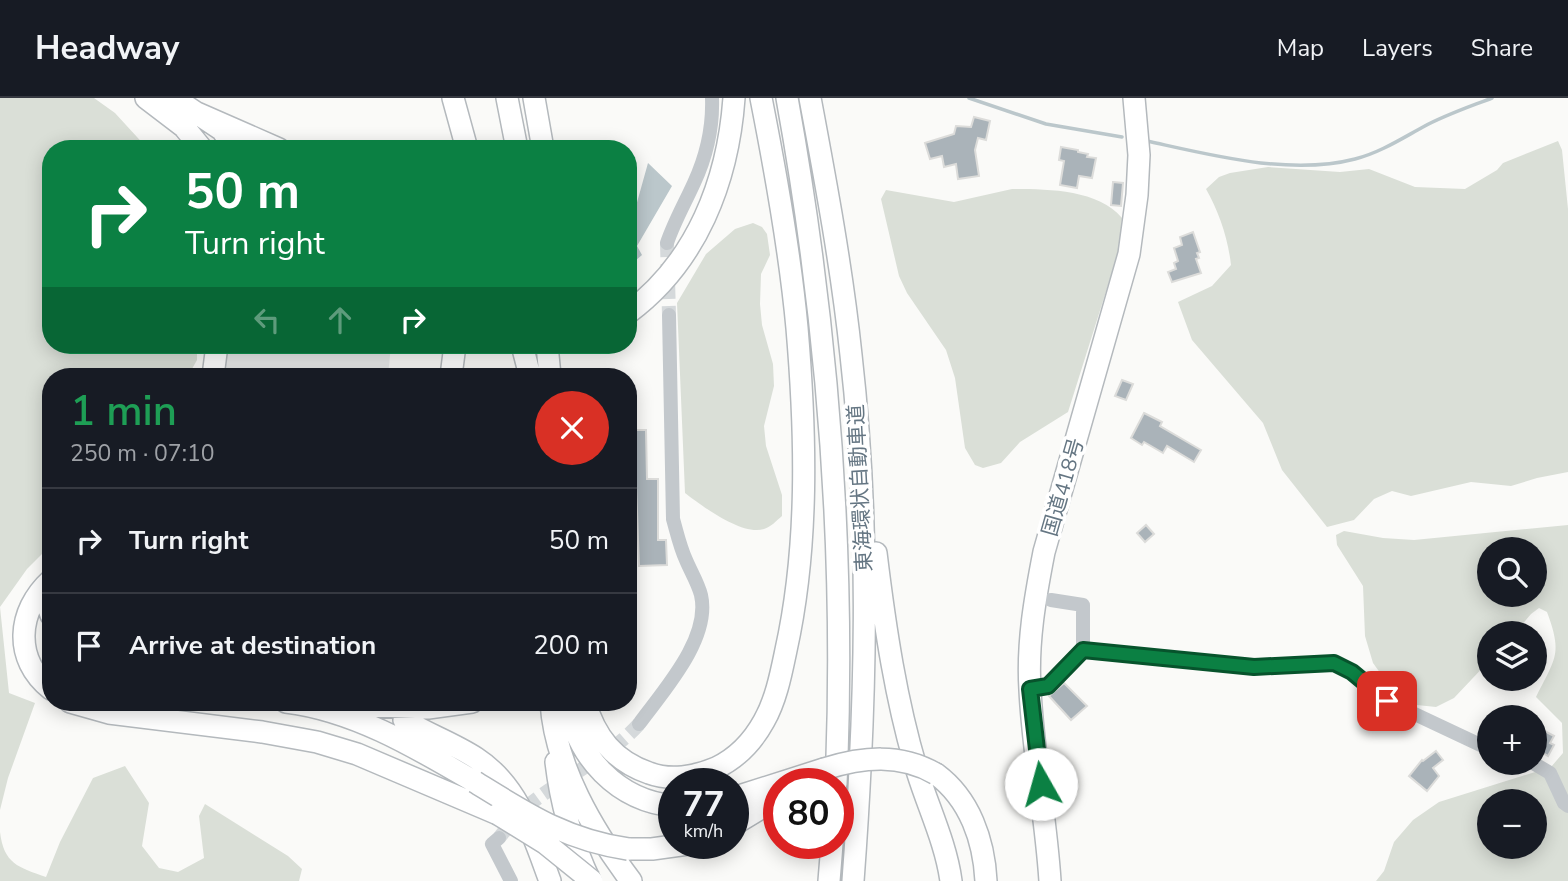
<!DOCTYPE html>
<meta charset="utf-8">
<style>
:root{--surface:#171b24;--page:#20242c;--text:#f1f3f6;--muted:#9ea1a6;--line:#363941}
body{margin:0;font-family:"Nunito Sans","Noto Sans JP",sans-serif;background:var(--page);color:var(--text);height:100vh;display:flex;flex-direction:column;font-size:26px;white-space:nowrap}
*{box-sizing:border-box;margin:0}
p{font-size:23px;color:var(--muted)}
.icon{flex:none;width:38px;height:38px;fill:none;stroke:currentColor;stroke-width:2;stroke-linecap:round;stroke-linejoin:round}
.map{position:relative;flex:1;overflow:hidden}
.sheet{position:absolute;left:42px;top:270px;width:595px;height:343px;display:flex;flex-direction:column;background:var(--surface);border-radius:28px;box-shadow:0 4px 18px #0003}
.sheet>*{flex:none}
.hud{position:absolute;left:42px;top:42px;width:595px;height:214px;border-radius:28px;box-shadow:0 4px 18px #0003;background:#0b8043;color:#fff;overflow:hidden}
.fabs{position:absolute;left:1477px;top:439px;display:grid;gap:14px}
.fabs a{display:grid;place-items:center;width:70px;height:70px;border-radius:50%;background:var(--surface);box-shadow:0 4px 18px #0003;font-size:35px}
.speed{position:absolute;left:658px;top:670px;display:flex;gap:14px;font-size:35px;font-weight:700;text-align:center}
.speed>*{display:grid;place-content:center;width:91px;height:91px;border-radius:50%;background:var(--surface);box-shadow:0 4px 18px #0003;line-height:1}
.speed small{font-size:18px;font-weight:400}
.speed .limit{border:10px solid #d22;background:#fff;color:#111}
.pin{position:absolute;display:grid;place-items:center;width:60px;height:60px;color:#fff;margin:-30px;border-radius:14px;box-shadow:0 4px 10px #0006}
.me{position:absolute;width:77px;margin:-38px;rotate:353deg;stroke-linejoin:round;filter:drop-shadow(0 0 5px #0008)}
.turn{display:flex;align-items:center;gap:24px;height:147px;padding:0 28px;font-size:32px}
.turn .icon{width:91px;height:91px;stroke-width:2.5}
.turn b{display:block;font-size:49px;line-height:60px}
.lanes{display:flex;align-items:center;height:66px;padding:0 28px;background:#0003;justify-content:center;gap:35px;direction:ltr}
.lanes .off{opacity:.35}
.round{display:grid;place-items:center;flex:none;width:74px;height:74px;border-radius:37px;background:var(--page)}
.headline{display:flex;align-items:center;justify-content:space-between;height:119px;padding:0 28px}
h1{font-size:42px;font-weight:600;line-height:52px;color:#1e9e55}
ul{padding:0;list-style:none}
li{display:flex;align-items:center;gap:21px;height:105px;padding:0 28px;border-top:2px solid var(--line)}
li div{flex:1}
li b{display:block;font-size:26px}
li em{font-style:normal}
header{display:flex;align-items:center;gap:42px;box-sizing:border-box;height:98px;padding:0 35px;background:var(--surface);border-bottom:2px solid var(--line)}
header strong{font-size:33px}
nav{display:flex;gap:38px;margin-inline-start:auto;font-size:24px}
.map>svg:first-child{display:block}
.built{fill:#e8e9e9}
.green{fill:#dadfd7;fill-rule:evenodd}
.water{fill:#bbc7cb}
.lines{fill:none;stroke-linecap:round;stroke-linejoin:round}
.stream{stroke:#bbc7cb;stroke-width:3.5}
.building{fill:#aab3b9;stroke:#dcdcda;stroke-width:2}
.minor-tunnel{stroke:#d5d9db;stroke-width:14;stroke-dasharray:14 7;stroke-linecap:butt}
.highway-casing{stroke:#b4b9bd;stroke-width:24}
.minor{stroke:#c3c8cc;stroke-width:14}
.highway{stroke:#fff;stroke-width:21}
.highway-bridge-casing{stroke:#b4b9bd;stroke-width:24;stroke-linecap:butt}
.highway-bridge{stroke:#fff;stroke-width:21}
.route-casing{stroke:#07532c;stroke-width:18}
.route{stroke:#0b8043;stroke-width:12}
.labels{text-anchor:middle;stroke-width:7;stroke-linejoin:round;paint-order:stroke}
.street-label{font-size:21px;fill:#657683;stroke:#fff}
</style>
<header>
<strong>Headway</strong>
<nav><a>Map</a><a>Layers</a><a>Share</a></nav>
</header>
<div class="map">
<svg width="1568" height="783" viewBox="0 0 1568 783">
<rect width="100%" height="100%" fill="#fafaf8"/>
<!-- built -->
<path class="built" d="M 220,247 L 391,247 L 388,278 L 216,278 Z"/>
<!-- green -->
<path class="green" d="M 0,0 L 94,0 L 115,15 L 148,51 L 51,51 L 51,247 L 197,247 L 197,262 L 188,278 L 51,278 L 51,447 L 27,471 L 0,509 L 9,595 L 35,605 L 8,680 L 0,712 Z
M 1558,43 L 1562,52 L 1568,111 L 1568,374 L 1537,380 L 1511,388 L 1471,384 L 1411,398 L 1392,393 L 1374,401 L 1354,422 L 1327,429 L 1282,372 L 1263,325 L 1192,242 L 1178,204 L 1212,188 L 1231,167 C 1228,140 1219,114 1206,91 L 1219,79 L 1230,75 L 1268,69 L 1340,74 L 1369,71 L 1415,89 L 1465,91 L 1497,72 L 1503,65 Z
M 1012,91 C 1046,91 1098,91 1122,120 L 1120,149 L 1068,314 L 1020,344 L 1001,365 L 983,370 L 975,367 L 965,350 L 955,280 L 946,252 L 907,195 L 899,178 L 881,101 L 886,92 L 954,104 Z
M 753,125 L 762,129 L 767,136 L 770,157 L 761,176 L 760,206 L 762,227 L 773,266 L 774,288 L 764,328 L 766,348 L 782,397 L 782,418 C 776,423 771,429 764,431 C 742,438 702,408 685,395 L 677,205 L 706,156 L 735,131 Z
M 1568,427 L 1568,783 L 1376,783 L 1384,773 L 1394,744 L 1413,722 L 1439,704 L 1551,669 L 1563,655 L 1562,625 L 1536,599 C 1555,560 1563,557 1547,514 L 1539,510 L 1531,516 L 1515,535 L 1489,536 L 1489,563 L 1454,600 L 1436,609 L 1417,607 L 1391,590 L 1373,565 L 1365,538 L 1363,488 L 1337,447 L 1336,437 L 1344,433 L 1383,440 L 1414,442 ZM 1489,452 L 1535,452 L 1535,497 L 1489,497 ZM 1489,704 L 1535,704 L 1535,749 L 1489,749 Z
M 125,668 L 149,705 L 142,748 L 159,770 L 178,774 L 204,760 L 199,718 L 205,706 L 288,758 L 302,771 L 299,783 L 0,783 L 0,734 C 4,766 18,769 46,779 L 60,744 L 93,680 Z"/>
<!-- water -->
<path class="water" d="M 648,65 L 672,88 L 637,148 L 642,157 L 628,169 L 628,122 L 636,108 Z"/>
<g class="lines">
<!-- stream -->
<path class="stream" d="M 969,0 L 1046,26 L 1122,39
M 1147,43 C 1211,57 1290,78 1355,61 C 1379,55 1401,41 1423,29 C 1445,17 1469,9 1492,0"/>
</g>
<!-- building -->
<path class="building" d="M 974,19 L 990,23 L 986,42 L 978,40 L 975,52 L 979,78 L 958,81 L 956,66 L 944,69 L 942,58 L 930,61 L 925,45 L 954,36 L 956,28 L 971,29 Z
M 1061,49 L 1078,52 L 1078,54 L 1088,56 L 1087,59 L 1096,60 L 1092,80 L 1079,78 L 1077,90 L 1060,87 L 1064,63 L 1059,62 Z
M 1113,84 L 1123,85 L 1121,108 L 1111,107 Z
M 1193,134 L 1200,154 L 1197,155 L 1199,160 L 1196,161 L 1201,175 L 1172,184 L 1168,174 L 1176,171 L 1174,165 L 1178,163 L 1174,150 L 1182,147 L 1180,139 Z
M 1122,282 L 1133,286 L 1126,302 L 1115,298 Z
M 1144,315 L 1162,324 L 1160,328 L 1201,352 L 1194,364 L 1167,348 L 1163,355 L 1144,344 L 1142,347 L 1131,340 Z
M 634,332 L 646,332 L 647,381 L 658,381 L 658,442 L 666,442 L 667,467 L 639,468 Z
M 1146,427 L 1154,436 L 1145,444 L 1137,435 Z
M 1064,585 L 1087,608 L 1071,622 L 1049,598 Z
M 1535,628 L 1554,638 L 1550,645 L 1554,647 L 1548,658 L 1543,655 L 1541,659 L 1535,656 Z
M 1436,653 L 1443,662 L 1433,670 L 1439,678 L 1427,693 L 1409,678 L 1422,662 L 1423,663 Z"/>
<g class="lines">
<!-- minor-tunnel -->
<path class="minor-tunnel" d="M 667,145 L 669,217
M 499,740 C 505,733 510,725 516,718 C 553,683 605,664 639,626"/>
<defs>
<path id="highway" d="M 146,0 L 184,29 L 202,51
M 174,0 L 222,32 L 235,51
M 453,0 L 467,51
M 507,0 L 517,51
M 534,0 L 543,51
M 787,0 C 828,227 846,455 836,686
M 810,0 C 826,85 842,171 851,257 C 871,432 866,608 853,783
M 197,15 L 279,51
M 628,215 C 697,164 728,83 734,0
M 522,247 L 530,278
M 547,247 L 550,278
M 213,278 L 217,247
M 451,278 L 455,247
M 876,455 C 885,529 896,604 918,676 C 929,711 946,746 951,783
M 51,482 C 17,513 13,561 51,591
M 51,488 L 47,505 L 51,517
M 70,604 L 109,615 L 262,634 L 317,644 L 357,656 L 498,716
M 286,604 C 354,612 417,650 475,684
M 551,604 C 555,669 593,732 631,783
M 568,604 C 576,659 618,703 674,708
M 585,604 C 595,639 614,663 649,675 C 670,683 695,679 716,670 C 737,660 753,643 764,623 C 776,602 781,576 786,552 C 809,448 806,336 797,230 C 790,153 776,76 761,0
M 330,606 L 428,610 L 472,604
M 404,622 C 427,636 453,645 476,660 C 519,688 533,737 550,783
M 556,664 C 561,706 572,745 590,783
M 936,676 C 970,701 984,743 986,783
M 733,700 L 824,671
M 733,727 L 779,699
M 628,751 L 652,751 L 688,746
M 829,783 L 832,746
M 1050,783 C 1046,719 1033,656 1030,592 C 1027,545 1035,500 1044,454 L 1129,156 L 1137,97 L 1139,57 L 1134,0"/>
</defs>
<!-- highway casing -->
<use href="#highway" class="highway-casing"/>
<!-- minor -->
<path class="minor" d="M 667,145 C 674,124 685,105 694,85 C 706,59 713,28 712,0
M 1083,552 L 1254,569 L 1334,566 L 1352,574 L 1387,603 L 1489,651
M 1030,591 L 1048,588 L 1083,552 L 1083,507 L 1051,502
M 639,626 C 663,593 711,541 701,497 C 698,485 691,474 686,462 C 680,449 677,435 673,421 L 669,217
M 1533,665 L 1550,675 L 1564,705 L 1568,708
M 499,740 L 492,746 L 511,783"/>
<!-- highway -->
<use href="#highway" class="highway"/>
<defs>
<path id="highway-bridge" d="M 824,671 C 863,659 900,655 936,676
M 475,684 C 527,716 566,742 628,751
M 498,716 L 545,745 L 592,783"/>
</defs>
<!-- highway-bridge casing -->
<use href="#highway-bridge" class="highway-bridge-casing"/>
<!-- highway-bridge -->
<use href="#highway-bridge" class="highway-bridge"/>
</g>
<g class="lines">
<defs>
<path id="route" d="M 1041,686 L 1030,591 L 1048,588 L 1083,552 L 1254,569 L 1334,565 L 1352,574 L 1387,603"/>
</defs>
<!-- route casing -->
<use href="#route" class="route-casing"/>
<!-- route -->
<use href="#route" class="route"/>
</g>
<g class="labels">
<!-- street labels -->
<g class="street-label">
<text transform="translate(1063 389) rotate(-74)" y="7">国道418号</text>
<text transform="translate(860 390) rotate(-93)" y="7">東海環状自動車道</text>
</g>
</g>
</svg>
<div class="fabs">
<a><svg class="icon" aria-label="search" viewBox="0 0 24 24"><circle cx="10" cy="10" r="6"/><path d="M15 15l6 6"/></svg></a>
<a><svg class="icon" aria-label="layers" viewBox="0 0 24 24"><path d="M12 4l9 5-9 5-9-5zM3 14l9 5 9-5"/></svg></a>
<a>+</a>
<a>−</a>
</div>
<div class="speed"><div>77<small>km/h</small></div><div class="limit">80</div></div>
<div class="pin" style="left:1387px;top:603px;background:#d93025"><svg class="icon" aria-label="arrive" viewBox="0 0 24 24"><path d="M6 21V4h12l-3 4 3 4H6"/></svg></div>
<svg class="me" style="left:1041px;top:686px" viewBox="-20 -20 40 40"><circle r="19" fill="#fff"/><path d="M0-13L10 11 0 6-10 11z" fill="#0b8043"/></svg>
<div class="hud">
<div class="turn"><svg class="icon" aria-label="right" viewBox="0 0 24 24"><path d="M7 20v-9h11M14 6l5 5-5 5"/></svg><div><b>50 m</b>Turn right</div></div>
<div class="lanes"><svg class="icon off" aria-label="left" viewBox="0 0 24 24"><path d="M17 20v-9H6M10 6l-5 5 5 5"/></svg><svg class="icon off" aria-label="ahead" viewBox="0 0 24 24"><path d="M12 20V5M6 11l6-6 6 6"/></svg><svg class="icon" aria-label="right" viewBox="0 0 24 24"><path d="M7 20v-9h11M14 6l5 5-5 5"/></svg></div>
</div>
<section class="sheet">
<div class="headline"><div><h1>1 min</h1><p>250 m · 07:10</p></div><a class="round" style="background:#d93025;color:#fff"><svg class="icon" aria-label="close" viewBox="0 0 24 24"><path d="M6 6l12 12M18 6L6 18"/></svg></a></div>
<ul>
<li><svg class="icon" aria-label="right" viewBox="0 0 24 24"><path d="M7 20v-9h11M14 6l5 5-5 5"/></svg><div><b>Turn right</b></div><em>50 m</em></li>
<li><svg class="icon" aria-label="arrive" viewBox="0 0 24 24"><path d="M6 21V4h12l-3 4 3 4H6"/></svg><div><b>Arrive at destination</b></div><em>200 m</em></li>
</ul>
</section>
</div>
